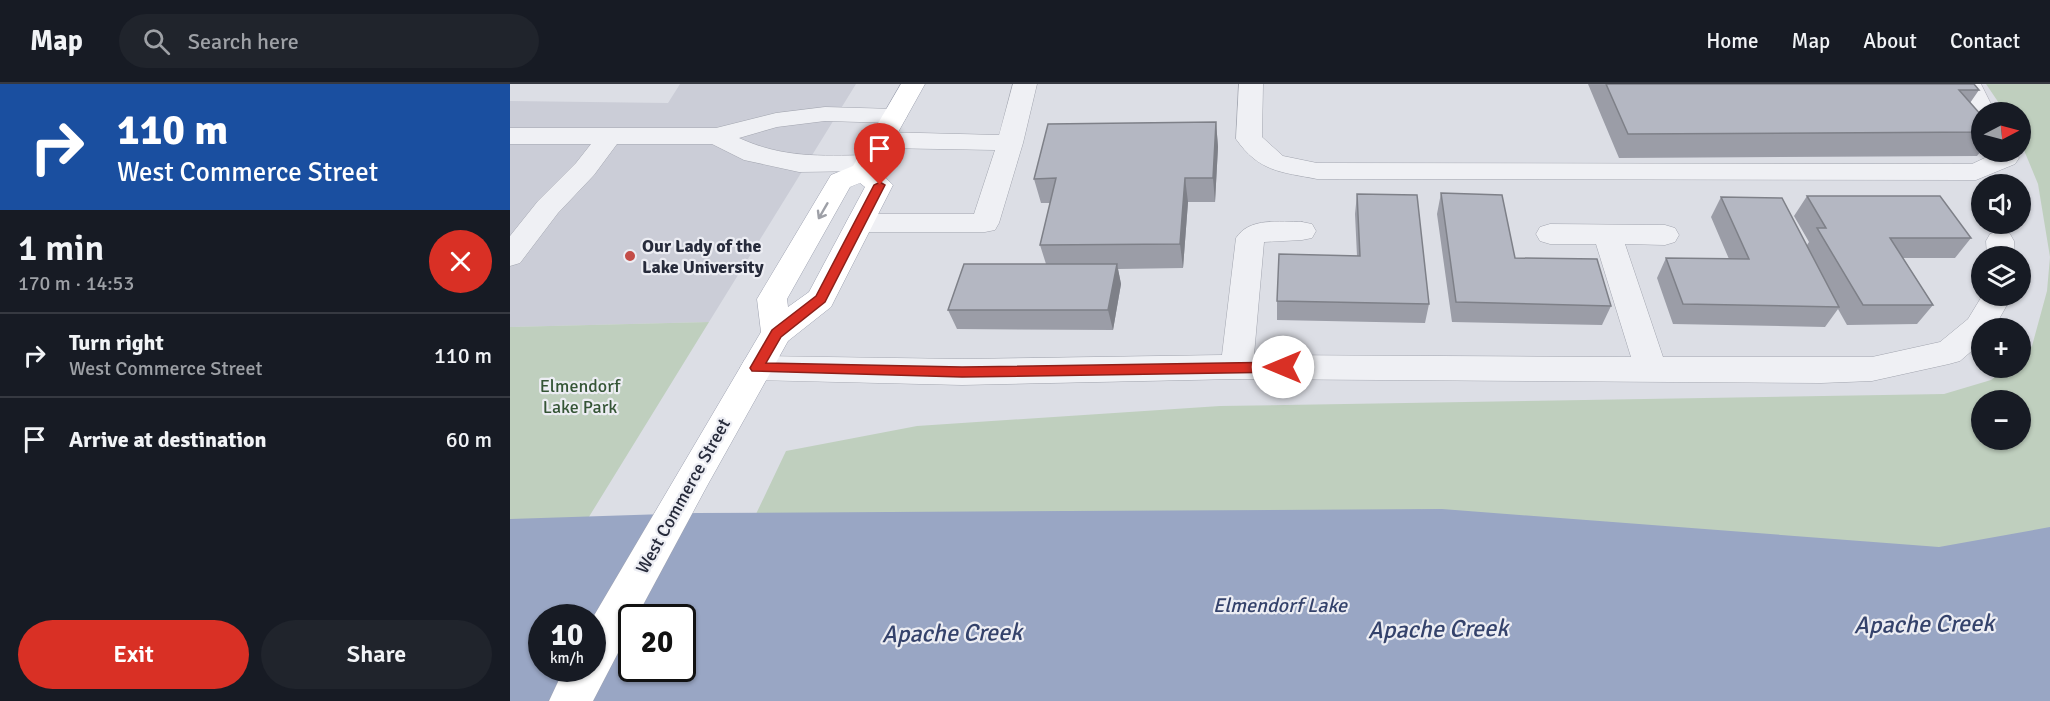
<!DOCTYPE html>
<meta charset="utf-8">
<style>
:root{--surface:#171b24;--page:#20242c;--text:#f1f3f6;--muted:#9ea1a6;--line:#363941;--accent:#d93025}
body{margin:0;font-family:Signika,sans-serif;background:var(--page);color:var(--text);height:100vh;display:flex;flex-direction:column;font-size:22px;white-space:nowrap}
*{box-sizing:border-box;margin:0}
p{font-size:20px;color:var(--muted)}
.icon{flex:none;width:33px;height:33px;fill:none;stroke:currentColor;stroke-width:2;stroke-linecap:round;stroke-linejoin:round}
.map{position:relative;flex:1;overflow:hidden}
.drawer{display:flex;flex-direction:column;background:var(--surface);width:510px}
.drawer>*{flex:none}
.top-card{background:#1a4fa0;color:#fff;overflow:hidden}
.needle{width:39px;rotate:84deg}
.tools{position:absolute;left:1461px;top:18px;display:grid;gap:12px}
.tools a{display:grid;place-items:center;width:60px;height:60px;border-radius:50%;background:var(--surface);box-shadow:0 2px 4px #0004;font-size:30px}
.speed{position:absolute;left:18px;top:520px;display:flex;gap:12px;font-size:30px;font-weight:700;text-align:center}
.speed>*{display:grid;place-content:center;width:78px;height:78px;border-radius:50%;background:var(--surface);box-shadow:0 2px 4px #0004;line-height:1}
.speed small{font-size:15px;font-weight:400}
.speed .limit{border:3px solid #111;border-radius:9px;background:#fff;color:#111}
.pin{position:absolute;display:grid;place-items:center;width:51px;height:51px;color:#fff;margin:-62px -26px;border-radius:50% 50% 50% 0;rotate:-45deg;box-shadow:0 0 6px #0007}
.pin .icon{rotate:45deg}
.me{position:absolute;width:66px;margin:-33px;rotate:270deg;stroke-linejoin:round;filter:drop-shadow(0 0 4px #0008)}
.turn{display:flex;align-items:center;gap:21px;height:126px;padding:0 18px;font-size:27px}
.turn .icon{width:78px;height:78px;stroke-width:2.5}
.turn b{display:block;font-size:42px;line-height:51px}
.round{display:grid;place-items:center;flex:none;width:63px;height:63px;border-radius:32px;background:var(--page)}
.head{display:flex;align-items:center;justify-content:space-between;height:102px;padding:0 18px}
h1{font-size:36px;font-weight:600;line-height:45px}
.action{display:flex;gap:12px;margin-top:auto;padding:12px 18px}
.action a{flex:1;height:69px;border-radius:36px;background:var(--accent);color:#fff;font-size:24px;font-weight:600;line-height:69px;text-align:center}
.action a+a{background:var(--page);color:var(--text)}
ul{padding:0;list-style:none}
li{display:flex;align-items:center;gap:18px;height:84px;padding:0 18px;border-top:2px solid var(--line)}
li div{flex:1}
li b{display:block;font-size:22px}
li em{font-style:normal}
header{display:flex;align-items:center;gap:36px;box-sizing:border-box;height:84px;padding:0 30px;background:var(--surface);border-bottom:2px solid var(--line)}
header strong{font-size:28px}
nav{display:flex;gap:33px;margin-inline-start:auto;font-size:21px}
.search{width:420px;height:54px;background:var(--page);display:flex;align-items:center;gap:15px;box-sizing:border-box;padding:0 21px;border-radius:33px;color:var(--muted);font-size:22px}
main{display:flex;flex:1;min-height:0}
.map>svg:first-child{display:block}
.built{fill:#cbcdd7}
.green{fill:#bfcfbe;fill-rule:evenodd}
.water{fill:#99a6c4;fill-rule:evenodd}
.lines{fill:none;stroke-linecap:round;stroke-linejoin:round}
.minor-casing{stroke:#a2a5af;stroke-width:1}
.major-casing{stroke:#9da1b0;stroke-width:1}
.minor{fill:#eff0f4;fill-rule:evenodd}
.major{fill:#fff;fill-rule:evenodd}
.wall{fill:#9b9da7}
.shaded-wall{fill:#7e8088}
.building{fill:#b4b7c2;stroke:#7e8088;stroke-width:1.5}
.oneway{stroke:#9ea0a7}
.route{fill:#d93025;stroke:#8d1f18;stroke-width:1.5}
.poi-dot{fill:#c44d48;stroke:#ecedf3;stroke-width:2}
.labels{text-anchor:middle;stroke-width:4.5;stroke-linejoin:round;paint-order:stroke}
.poi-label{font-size:18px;font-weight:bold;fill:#272b3b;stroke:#ecedf3;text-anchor:start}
.park-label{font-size:18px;fill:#355536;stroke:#ecedf3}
.street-label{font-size:18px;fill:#272b3b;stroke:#ecedf3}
.water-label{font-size:20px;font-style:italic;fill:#34426b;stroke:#ecedf3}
.near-water-label{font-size:24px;font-style:italic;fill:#34426b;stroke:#ecedf3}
</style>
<header>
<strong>Map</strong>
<div class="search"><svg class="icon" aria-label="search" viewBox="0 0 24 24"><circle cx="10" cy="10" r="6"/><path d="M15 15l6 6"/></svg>Search here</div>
<nav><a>Home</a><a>Map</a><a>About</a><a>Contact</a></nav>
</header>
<main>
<section class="drawer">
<div class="top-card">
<div class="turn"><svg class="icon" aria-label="right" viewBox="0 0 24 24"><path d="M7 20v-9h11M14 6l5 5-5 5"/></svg><div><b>110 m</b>West Commerce Street</div></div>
</div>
<div class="head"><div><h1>1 min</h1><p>170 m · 14:53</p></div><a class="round" style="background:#d93025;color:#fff"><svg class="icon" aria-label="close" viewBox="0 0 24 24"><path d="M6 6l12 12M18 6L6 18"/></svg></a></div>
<ul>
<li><svg class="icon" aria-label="right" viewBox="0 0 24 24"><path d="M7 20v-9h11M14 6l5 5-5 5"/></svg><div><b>Turn right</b><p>West Commerce Street</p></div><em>110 m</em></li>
<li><svg class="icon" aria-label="arrive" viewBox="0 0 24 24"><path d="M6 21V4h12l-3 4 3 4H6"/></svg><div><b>Arrive at destination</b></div><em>60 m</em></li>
</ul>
<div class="action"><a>Exit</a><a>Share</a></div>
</section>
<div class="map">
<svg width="1540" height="617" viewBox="0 0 1540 617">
<rect width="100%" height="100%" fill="#dcdee5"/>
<!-- built -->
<path class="built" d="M 170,0 L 346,0 L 199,238 L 0,243 L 0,17 L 158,19 Z"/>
<!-- green -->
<path class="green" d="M 1476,0 L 1540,0 L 1540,173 L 1528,100 L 1511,59 L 1510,28 L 1495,28 Z
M 1540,173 L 1540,617 L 157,617 L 276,367 L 407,342 L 710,322 L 1434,310 L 1481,296 L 1496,284 L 1510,284 L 1511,271 L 1522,262 L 1537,207 ZM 1472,316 L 1510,316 L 1510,356 L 1472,356 Z
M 199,238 L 0,561 L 0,243 Z"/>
<!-- water -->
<path class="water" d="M 932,425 L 1429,463 L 1540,443 L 1540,617 L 0,617 L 0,435 L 186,429 ZM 32,534 L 82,534 L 82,585 L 32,585 ZM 122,534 L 172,534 L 172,585 L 122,585 Z"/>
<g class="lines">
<defs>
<path id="minor" d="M 503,0 L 527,0 L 513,59 L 489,139 L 485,146 L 475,148 L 350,148 L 340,146 L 336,139 L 340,132 L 350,130 L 464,130 L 485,66 L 371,64 L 362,61 L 358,56 L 362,51 L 371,48 L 489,51 Z
M 729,0 L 753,0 L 752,53 L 773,72 L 807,79 L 1462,80 L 1481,71 L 1480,68 L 1506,68 L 1509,74 L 1505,80 L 1466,96 L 807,95 C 771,88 749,88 726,55 Z
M 1447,0 L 1471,0 L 1485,28 L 1472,28 L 1472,35 L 1464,33 Z
M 315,23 L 385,25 L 394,27 L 397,32 L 394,37 L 385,39 L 315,37 L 267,43 L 229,54 C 273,74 310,72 357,71 L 366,73 L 370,79 L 366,85 L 357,87 L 289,88 L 234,76 L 202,60 L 107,60 L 84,91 L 48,129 L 10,179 L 0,182 L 0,152 L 28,117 L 66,79 L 81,60 L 0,60 L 0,44 L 206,44 L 266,29 Z
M 792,138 L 802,140 L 806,147 L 802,154 L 792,156 L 754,158 L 744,271 L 1121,273 L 1086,160 L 1040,160 L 1030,157 L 1026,150 L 1030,143 L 1040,140 L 1155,141 L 1165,144 L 1169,151 L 1165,158 L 1155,161 L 1115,160 L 1153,273 L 1362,273 L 1430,258 L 1458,235 L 1472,212 L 1502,212 L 1484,244 L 1472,244 L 1472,258 L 1450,277 L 1439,280 L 1362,297 L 1311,299 L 727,295 L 452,301 L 246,296 L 235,293 L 230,284 L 235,275 L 246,272 L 452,275 L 712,271 L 726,154 C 739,133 770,138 792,138 Z
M 1490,147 L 1500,150 L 1504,157 L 1505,172 L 1477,172 L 1476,157 L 1480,150 Z"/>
<path id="major" d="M 391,0 L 415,0 L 367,86 L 383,101 L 325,215 L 321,223 L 278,257 L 197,402 L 126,534 L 122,534 L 122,542 L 83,617 L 39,617 L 54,585 L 82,585 L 82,535 L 251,248 L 247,215 L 321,91 L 343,82 ZM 350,99 L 355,103 L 299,208 L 278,223 L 277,215 L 340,103 Z"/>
</defs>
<!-- minor casing -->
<use href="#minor" class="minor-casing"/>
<!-- major casing -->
<use href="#major" class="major-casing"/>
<!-- minor -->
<use href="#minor" class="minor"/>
<!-- major -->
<use href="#major" class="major"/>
</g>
<!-- wall -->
<path class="wall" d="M 1078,0 L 1464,0 L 1469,6 L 1460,19 L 1472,48 L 1472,66 L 1467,72 L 1109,74 Z
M 706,38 L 708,63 L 705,118 L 678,118 L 673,184 L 608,185 L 611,200 L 603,246 L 447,245 L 438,226 L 536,180 L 530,161 L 540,119 L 531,119 L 524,95 Z
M 931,109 L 1005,174 L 1101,222 L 1092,241 L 942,238 L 927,130 Z
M 847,110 L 919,220 L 915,239 L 767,236 L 767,217 L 847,172 L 845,130 Z
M 1297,112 L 1461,154 L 1445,174 L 1393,174 L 1423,221 L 1407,240 L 1337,241 L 1328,225 L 1315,243 L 1163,240 L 1147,194 L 1156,174 L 1219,175 L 1201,133 L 1211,113 L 1297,161 L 1299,158 L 1284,132 Z"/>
<!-- shaded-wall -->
<path class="shaded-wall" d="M 706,38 L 708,63 L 705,118 L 703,94 Z
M 675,94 L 678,118 L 673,184 L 670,160 Z
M 607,180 L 611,200 L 603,246 L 598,226 Z"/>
<!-- building -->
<path class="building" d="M 1096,0 L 1464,0 L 1469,6 L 1449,6 L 1472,32 L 1472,48 L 1118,50 Z
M 706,38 L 703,94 L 675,94 L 670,160 L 530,161 L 546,94 L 524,95 L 538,40 Z
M 931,109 L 992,111 L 1005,174 L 1087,175 L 1101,222 L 946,218 Z
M 847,110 L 907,111 L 919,220 L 767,217 L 769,170 L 850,172 Z
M 1297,112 L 1430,112 L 1461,154 L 1380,154 L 1423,221 L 1353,221 L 1307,144 L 1316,144 Z
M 1211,113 L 1272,114 L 1329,223 L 1173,220 L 1156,174 L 1239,175 Z
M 454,180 L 607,180 L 598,226 L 438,226 Z"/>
<!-- one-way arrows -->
<defs><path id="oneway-shaft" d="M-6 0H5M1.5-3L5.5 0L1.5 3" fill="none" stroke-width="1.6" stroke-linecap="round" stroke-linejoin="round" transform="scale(1.5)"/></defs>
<use class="oneway" href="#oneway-shaft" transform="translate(313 127) rotate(120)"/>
<!-- route -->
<path class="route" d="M 370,98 L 375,101 L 315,218 L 271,253 L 256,279 L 452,283 L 773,278 L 780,283 L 773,288 L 452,293 L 242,287 L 240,284 L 262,246 L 306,212 L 364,101 Z"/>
<!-- markers -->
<circle class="poi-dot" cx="120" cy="172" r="6"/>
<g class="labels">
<!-- poi labels -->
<g class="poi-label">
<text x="132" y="168">Our Lady of the<tspan x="132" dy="21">Lake University</tspan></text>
</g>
<!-- park labels -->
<g class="park-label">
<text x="70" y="308">Elmendorf<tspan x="70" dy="21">Lake Park</tspan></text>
</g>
<!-- street labels -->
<g class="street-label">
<text transform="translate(173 412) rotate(-61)" y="6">West Commerce Street</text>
</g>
<!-- water labels -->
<g class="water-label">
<text x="770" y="528">Elmendorf Lake</text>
</g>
<!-- near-water labels -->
<g class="near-water-label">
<text transform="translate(1414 540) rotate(-1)" y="8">Apache Creek</text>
<text transform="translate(928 545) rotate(-1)" y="8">Apache Creek</text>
<text transform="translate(442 549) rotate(-1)" y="8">Apache Creek</text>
</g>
</g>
</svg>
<div class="tools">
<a><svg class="needle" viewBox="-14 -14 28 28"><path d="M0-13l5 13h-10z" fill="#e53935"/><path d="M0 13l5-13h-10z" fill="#9ea1a6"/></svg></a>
<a><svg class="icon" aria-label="sound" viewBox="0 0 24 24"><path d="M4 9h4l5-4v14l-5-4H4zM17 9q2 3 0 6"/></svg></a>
<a><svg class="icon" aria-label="layers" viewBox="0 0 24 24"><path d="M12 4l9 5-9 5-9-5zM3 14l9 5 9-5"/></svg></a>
<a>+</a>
<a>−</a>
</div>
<div class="speed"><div>10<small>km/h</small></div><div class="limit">20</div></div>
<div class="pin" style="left:370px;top:101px;background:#d93025"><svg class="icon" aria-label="arrive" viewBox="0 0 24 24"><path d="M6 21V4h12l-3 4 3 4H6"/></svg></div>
<svg class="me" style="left:773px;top:283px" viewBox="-20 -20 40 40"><circle r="19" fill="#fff"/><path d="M0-13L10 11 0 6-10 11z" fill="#d93025"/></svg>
</div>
</main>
